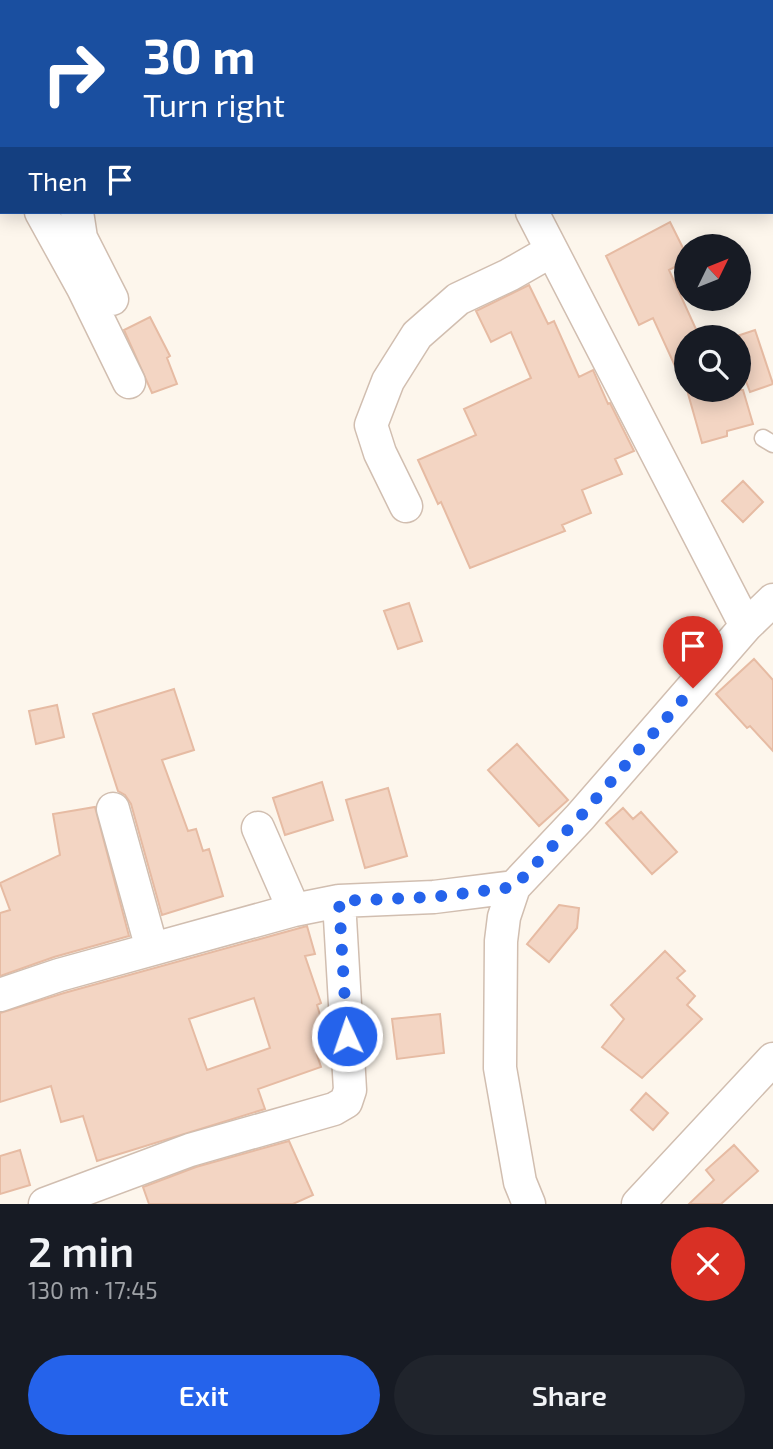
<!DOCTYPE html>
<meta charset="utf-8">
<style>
:root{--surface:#171b24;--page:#20242c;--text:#f1f3f6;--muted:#9ea1a6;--accent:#2563eb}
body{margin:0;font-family:"Exo 2",sans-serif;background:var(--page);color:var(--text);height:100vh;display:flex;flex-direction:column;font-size:26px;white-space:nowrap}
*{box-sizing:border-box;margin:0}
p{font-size:23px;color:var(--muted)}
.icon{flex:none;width:38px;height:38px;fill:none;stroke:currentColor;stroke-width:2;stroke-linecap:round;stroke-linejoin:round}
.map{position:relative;height:1204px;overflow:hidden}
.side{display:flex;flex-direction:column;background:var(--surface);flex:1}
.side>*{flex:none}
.top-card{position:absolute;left:0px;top:0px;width:774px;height:214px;box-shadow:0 4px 18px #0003;background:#1a4fa0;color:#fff;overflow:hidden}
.needle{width:46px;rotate:47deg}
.fabs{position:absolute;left:674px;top:234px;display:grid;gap:14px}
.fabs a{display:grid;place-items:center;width:77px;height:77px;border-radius:50%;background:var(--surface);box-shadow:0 4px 18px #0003;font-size:35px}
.pin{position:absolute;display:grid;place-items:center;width:60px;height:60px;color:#fff;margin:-72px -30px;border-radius:50% 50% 50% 0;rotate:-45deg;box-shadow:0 0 7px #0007}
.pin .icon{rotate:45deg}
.me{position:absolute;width:77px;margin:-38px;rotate:357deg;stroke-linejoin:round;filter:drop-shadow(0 0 5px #0008)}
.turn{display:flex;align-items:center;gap:24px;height:147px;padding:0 28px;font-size:32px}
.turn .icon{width:91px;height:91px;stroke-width:2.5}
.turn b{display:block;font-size:49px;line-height:60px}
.then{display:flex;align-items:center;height:66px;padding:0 28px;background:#0003;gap:14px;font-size:26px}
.round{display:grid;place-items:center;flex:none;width:74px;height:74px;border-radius:37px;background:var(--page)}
.head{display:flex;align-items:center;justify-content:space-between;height:119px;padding:0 28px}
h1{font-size:42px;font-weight:600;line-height:52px}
.button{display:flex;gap:14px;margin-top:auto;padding:14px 28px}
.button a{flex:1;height:80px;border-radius:42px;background:var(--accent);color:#fff;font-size:28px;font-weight:600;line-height:80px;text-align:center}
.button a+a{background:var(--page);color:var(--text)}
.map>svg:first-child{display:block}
.building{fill:#f3d5c3;stroke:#e6bba3;stroke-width:2;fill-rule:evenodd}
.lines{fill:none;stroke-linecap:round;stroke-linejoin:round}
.service-casing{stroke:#d1beb0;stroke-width:19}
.minor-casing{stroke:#d1beb0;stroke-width:35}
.service{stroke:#fff;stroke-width:16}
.minor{stroke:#fff;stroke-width:32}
.route{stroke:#2563eb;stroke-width:12;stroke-dasharray:0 21.6}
</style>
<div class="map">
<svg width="773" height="1204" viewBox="0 0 773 1204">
<rect width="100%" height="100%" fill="#fdf6ec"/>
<!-- building -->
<path class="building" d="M 670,222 L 686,254 L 686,261 L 669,270 L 700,338 L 686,338 L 686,390 L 653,318 L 639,325 L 606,256 Z
M 529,285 L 548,324 L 554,321 L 579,377 L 593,370 L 608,404 L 610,403 L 634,451 L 615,459 L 622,474 L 582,490 L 591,513 L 562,525 L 565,531 L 470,568 L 441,502 L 438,504 L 418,460 L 476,435 L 464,409 L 531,378 L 511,332 L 491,342 L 476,311 Z
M 150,317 L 170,356 L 167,358 L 177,384 L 152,393 L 124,330 Z
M 755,330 L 773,384 L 750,392 L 738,359 L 738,338 L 731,338 Z
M 687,390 L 743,390 L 753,424 L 727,431 L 727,436 L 702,443 Z
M 743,481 L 763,502 L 743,522 L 722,501 Z
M 409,603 L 422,641 L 398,649 L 384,611 Z
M 754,659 L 773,680 L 773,751 L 750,726 L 747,728 L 716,694 Z
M 174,689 L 194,750 L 162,760 L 188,831 L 196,829 L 203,851 L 209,849 L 223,896 L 162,915 L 131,804 L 125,795 L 118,791 L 93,714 Z
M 57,705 L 64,737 L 36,744 L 29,711 Z
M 517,744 L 568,800 L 539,826 L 488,770 Z
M 322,782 L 333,820 L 285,835 L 273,798 Z
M 388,788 L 407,856 L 365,868 L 346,800 Z
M 95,807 L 129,936 L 54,957 L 0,976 L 0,913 L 10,910 L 0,883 L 60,855 L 53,814 Z
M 623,808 L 633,819 L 641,812 L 677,852 L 652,874 L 606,823 Z
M 559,905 L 579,908 L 577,928 L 549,962 L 527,944 Z
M 307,926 L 315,954 L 305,956 L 321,1003 L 317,1005 L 328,1041 L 314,1046 L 321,1067 L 258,1089 L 265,1109 L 97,1161 L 83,1116 L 61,1122 L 51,1086 L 0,1102 L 0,1013 L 64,993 ZM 254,998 L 270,1048 L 207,1070 L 189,1019 Z
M 665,951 L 685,971 L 677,978 L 695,996 L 687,1005 L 702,1019 L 642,1078 L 602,1047 L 624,1019 L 611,1005 Z
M 440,1014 L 444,1053 L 397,1059 L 392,1019 Z
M 646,1093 L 668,1113 L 653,1130 L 631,1110 Z
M 289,1141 L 313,1195 L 293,1204 L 149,1204 L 143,1187 L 196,1167 Z
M 734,1145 L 758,1171 L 721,1204 L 689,1204 L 714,1180 L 706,1170 Z
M 20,1150 L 30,1185 L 0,1194 L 0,1156 Z"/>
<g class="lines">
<defs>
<path id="service" d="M 0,20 L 2,24
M 763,438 L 773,444"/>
<path id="minor" d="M 423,0 L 424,2
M 594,2 L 598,0
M 0,137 L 2,141
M 41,212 L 83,288 L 129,382
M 77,212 L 81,238 L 112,299
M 532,212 L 746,626
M 406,506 L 380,453 L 371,425 L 388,381 L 417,335 L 458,299 L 509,275 L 551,251
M 113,809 L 152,949
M 258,828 L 294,910
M 0,995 L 59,975 L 294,910 L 339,901 L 434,897 L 514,887
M 45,1204 L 190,1150 L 334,1109 L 346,1102 L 350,1090 L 339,901
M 529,1204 L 520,1182 L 500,1068 L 501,941 L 504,917 L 514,887 L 580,817 L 746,626 L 773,600
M 638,1204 L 773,1059"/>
</defs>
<!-- service casing -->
<use href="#service" class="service-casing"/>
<!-- minor casing -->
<use href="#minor" class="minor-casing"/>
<!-- service -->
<use href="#service" class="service"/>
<!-- minor -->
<use href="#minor" class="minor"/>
</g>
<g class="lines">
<!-- route -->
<path class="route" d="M 347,1036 L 339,901 L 434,897 L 514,887 L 580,817 L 693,688"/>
</g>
</svg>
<div class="fabs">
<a><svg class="needle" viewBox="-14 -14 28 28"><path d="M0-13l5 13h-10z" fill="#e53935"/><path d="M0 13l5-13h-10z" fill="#9ea1a6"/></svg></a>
<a><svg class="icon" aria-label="search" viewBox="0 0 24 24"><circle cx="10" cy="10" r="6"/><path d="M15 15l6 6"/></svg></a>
</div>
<div class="pin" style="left:693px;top:688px;background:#d93025"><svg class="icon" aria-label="arrive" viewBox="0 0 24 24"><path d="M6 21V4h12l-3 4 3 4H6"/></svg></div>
<svg class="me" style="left:347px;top:1036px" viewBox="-20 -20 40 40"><circle r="17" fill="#2563eb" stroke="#fff" stroke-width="3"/><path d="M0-11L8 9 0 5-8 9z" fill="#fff"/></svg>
<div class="top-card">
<div class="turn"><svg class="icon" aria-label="right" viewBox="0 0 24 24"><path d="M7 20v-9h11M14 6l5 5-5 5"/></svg><div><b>30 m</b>Turn right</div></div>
<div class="then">Then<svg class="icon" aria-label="arrive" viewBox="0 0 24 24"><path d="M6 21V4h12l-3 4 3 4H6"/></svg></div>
</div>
</div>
<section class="side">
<div class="head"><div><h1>2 min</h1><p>130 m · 17:45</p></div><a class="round" style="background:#d93025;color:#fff"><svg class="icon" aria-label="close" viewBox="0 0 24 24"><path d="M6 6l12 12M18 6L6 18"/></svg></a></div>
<div class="button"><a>Exit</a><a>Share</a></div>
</section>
